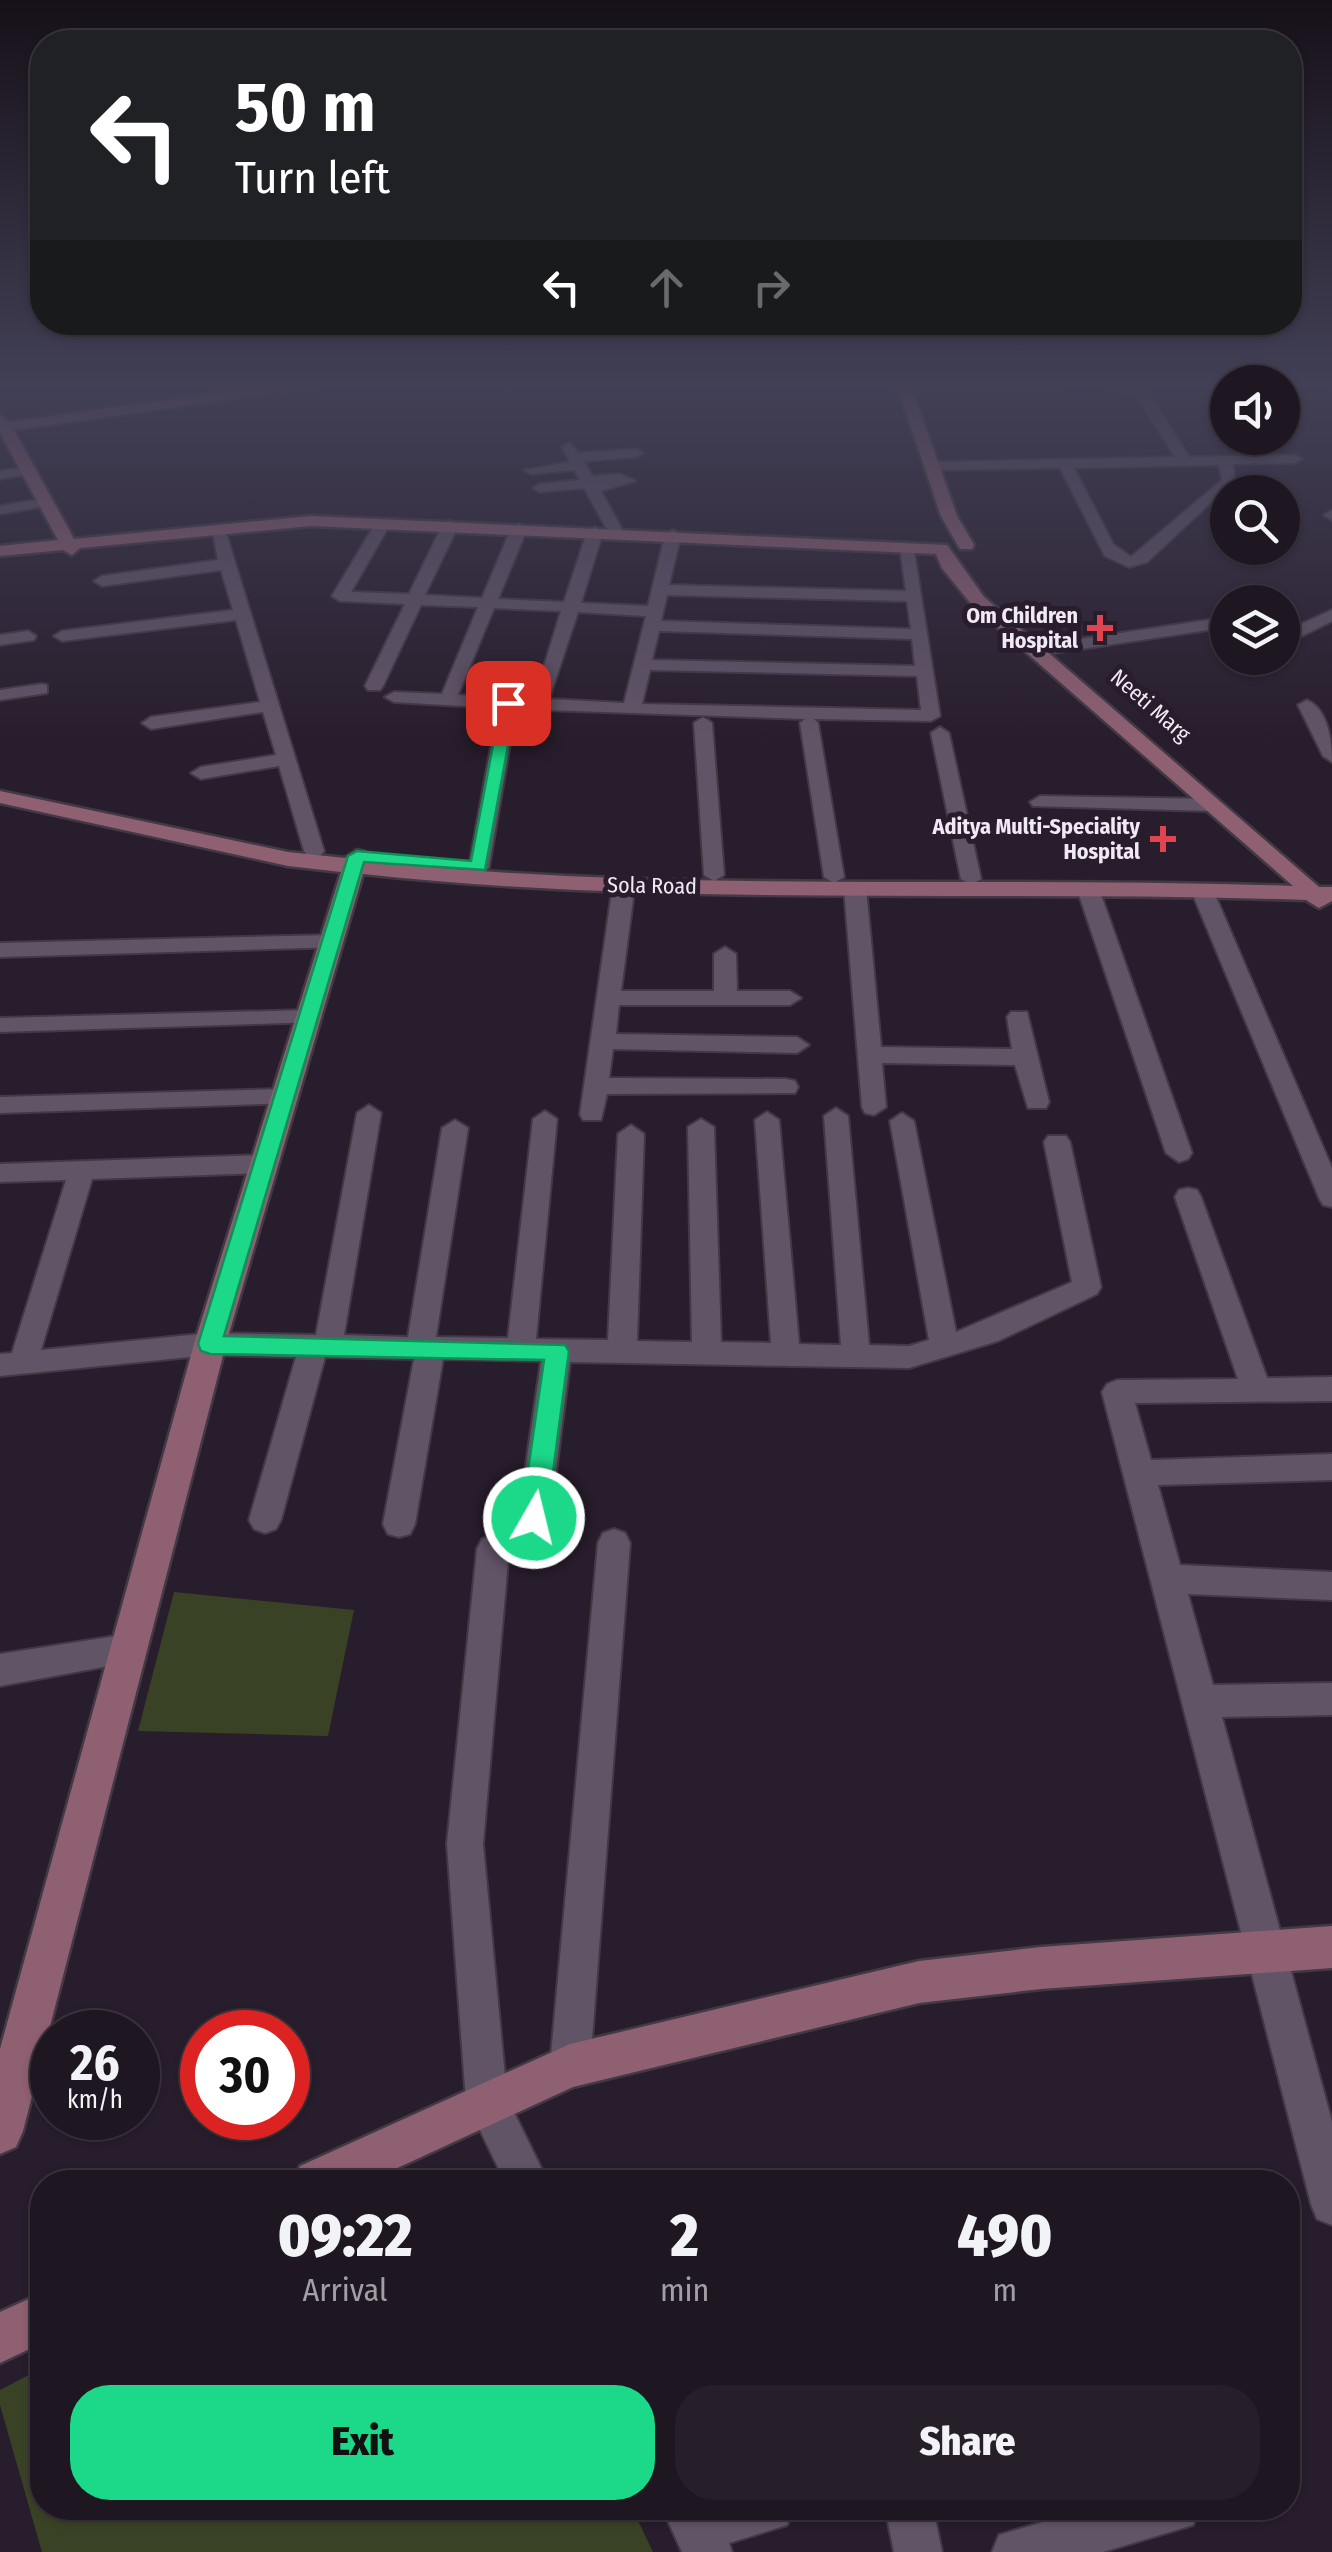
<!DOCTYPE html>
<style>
:root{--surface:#1e1621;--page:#261f2a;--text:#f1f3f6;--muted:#a19fa5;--line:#3c353f;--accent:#1bd988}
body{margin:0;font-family:"Fira Sans Condensed",sans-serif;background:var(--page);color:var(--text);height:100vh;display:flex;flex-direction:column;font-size:38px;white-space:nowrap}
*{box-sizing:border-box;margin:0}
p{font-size:32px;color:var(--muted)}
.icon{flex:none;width:55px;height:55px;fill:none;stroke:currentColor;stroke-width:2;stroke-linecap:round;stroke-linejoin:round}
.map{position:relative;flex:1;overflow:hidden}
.details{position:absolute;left:30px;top:2170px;width:1270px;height:350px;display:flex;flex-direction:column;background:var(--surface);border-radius:40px;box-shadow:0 2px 8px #0004,0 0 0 2px var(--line)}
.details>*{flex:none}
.banner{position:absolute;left:30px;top:30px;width:1272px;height:305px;border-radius:40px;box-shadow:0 2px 8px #0004,0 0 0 2px var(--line);background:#202124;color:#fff;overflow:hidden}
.tools{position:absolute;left:1210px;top:365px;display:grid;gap:20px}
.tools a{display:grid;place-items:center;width:90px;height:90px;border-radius:50%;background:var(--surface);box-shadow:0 2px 8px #0004,0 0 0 2px var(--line);font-size:50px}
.speed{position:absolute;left:30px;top:2010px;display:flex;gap:20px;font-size:50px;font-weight:700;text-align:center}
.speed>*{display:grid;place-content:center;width:130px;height:130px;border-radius:50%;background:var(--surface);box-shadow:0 2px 8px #0004,0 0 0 2px var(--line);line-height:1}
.speed small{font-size:25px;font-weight:400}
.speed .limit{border:15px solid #d22;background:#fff;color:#111}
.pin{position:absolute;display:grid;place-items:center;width:85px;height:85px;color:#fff;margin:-42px;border-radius:20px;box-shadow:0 5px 15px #0006}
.me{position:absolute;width:110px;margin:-55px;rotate:8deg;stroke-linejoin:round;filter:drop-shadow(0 0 8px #0008)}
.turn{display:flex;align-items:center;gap:35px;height:210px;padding:0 40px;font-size:45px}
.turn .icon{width:130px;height:130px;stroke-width:2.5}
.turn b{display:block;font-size:70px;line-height:85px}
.lanes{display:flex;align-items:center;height:95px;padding:0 40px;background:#0003;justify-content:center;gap:50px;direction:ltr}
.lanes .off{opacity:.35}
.eta{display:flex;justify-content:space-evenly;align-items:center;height:170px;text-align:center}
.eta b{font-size:60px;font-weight:800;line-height:70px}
.action{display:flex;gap:20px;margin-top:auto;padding:20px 40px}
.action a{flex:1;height:115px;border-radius:40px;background:var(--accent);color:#111;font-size:40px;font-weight:800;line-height:115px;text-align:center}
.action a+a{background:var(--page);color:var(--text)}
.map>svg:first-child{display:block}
.green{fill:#3a4226}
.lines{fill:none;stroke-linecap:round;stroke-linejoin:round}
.street-casing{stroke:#423945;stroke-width:4}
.secondary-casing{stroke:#423945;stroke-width:5}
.street{fill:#615467;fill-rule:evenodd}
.secondary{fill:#8f6072;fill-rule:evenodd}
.route{fill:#1bd988;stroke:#128d58;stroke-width:2.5}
.health-dot{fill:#e0444e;stroke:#281d2c;stroke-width:4}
.labels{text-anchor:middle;stroke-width:10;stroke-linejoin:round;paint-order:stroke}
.far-poi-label{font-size:22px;font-weight:bold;fill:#f1e9f4;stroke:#281d2c;text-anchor:end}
.far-street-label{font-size:22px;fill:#f1e9f4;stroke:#281d2c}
</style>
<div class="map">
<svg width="1332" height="2552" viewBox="0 0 1332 2552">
<rect width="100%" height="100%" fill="#281d2c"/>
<!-- green -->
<path class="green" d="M 174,1592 L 354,1610 L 328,1736 L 138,1731 Z
M 42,2368 L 42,2508 L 632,2508 L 653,2552 L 42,2552 L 0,2405 L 0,2390 Z"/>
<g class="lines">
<defs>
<path id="street" d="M 904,383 L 1132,383 L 1146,389 L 1189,457 L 1295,455 L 1302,459 L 1295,463 L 1233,464 L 1235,485 L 1220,494 L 1147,562 L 1129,567 L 1105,556 L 1060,468 L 932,470 L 925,466 L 932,462 L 1175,457 L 1136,395 L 1094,384 L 899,390 L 898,387 ZM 1219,465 L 1222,480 L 1131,557 L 1113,544 L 1074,468 Z
M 569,443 L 579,453 L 636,449 L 643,453 L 636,457 L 584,461 L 592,476 L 620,474 L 636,481 L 601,491 L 624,533 L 621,536 L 611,536 L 584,488 L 540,492 L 533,488 L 540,484 L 580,480 L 574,470 L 531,474 L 524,470 L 570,462 L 562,447 Z
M 19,468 L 26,472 L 24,475 L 0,479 L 0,471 Z
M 35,500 L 42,504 L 40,507 L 0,514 L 0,506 Z
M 1331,511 L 1332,511 L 1332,520 L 1324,515 Z
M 377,521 L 390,524 L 351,592 L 409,594 L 442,526 L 450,521 L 458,526 L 425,595 L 482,598 L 511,529 L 519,524 L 527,529 L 498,599 L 564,602 L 587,532 L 595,527 L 603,532 L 581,603 L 648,606 L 665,535 L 673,530 L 681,535 L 669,585 L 906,591 L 900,548 L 913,545 L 940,716 L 931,721 L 814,719 L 818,723 L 844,877 L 834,883 L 824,877 L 800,723 L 805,719 L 516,709 L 489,867 L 486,871 L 472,871 L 469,867 L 498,708 L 394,702 L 385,697 L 394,692 L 442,694 L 478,607 L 421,605 L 383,686 L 380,690 L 368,690 L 365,686 L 405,604 L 340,601 L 332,596 ZM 667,595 L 907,601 L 911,629 L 661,621 ZM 494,608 L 561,611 L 534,699 L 458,695 ZM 578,612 L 646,616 L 624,703 L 549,699 ZM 659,631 L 912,639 L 915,666 L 652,660 ZM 650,670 L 917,676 L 921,710 L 642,704 Z
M 212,527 L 225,530 L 324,851 L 321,855 L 307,855 L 304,851 L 279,766 L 201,779 L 191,773 L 201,767 L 276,755 L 263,712 L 151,729 L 142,723 L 151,717 L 260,702 L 236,620 L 62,641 L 54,636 L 62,631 L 233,610 L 221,570 L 102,586 L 94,581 L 102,576 L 218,560 Z
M 1332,610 L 1332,621 L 1298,638 L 1282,637 L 1282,627 L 1290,629 Z
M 1228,617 L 1228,627 L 1047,654 L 1038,649 L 1047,644 Z
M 28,631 L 36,636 L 34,640 L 0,645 L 0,635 Z
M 41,684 L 47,685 L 47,693 L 0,700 L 0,690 Z
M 1307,700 C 1328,709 1332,741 1332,762 L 1323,756 L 1298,705 Z
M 703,717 L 712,723 L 724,875 L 714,881 L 704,875 L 694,723 Z
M 940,727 L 949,733 L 981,879 L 971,885 L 961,879 L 931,733 Z
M 1040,796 L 1211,799 L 1221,805 L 1211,811 L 1033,806 L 1030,802 Z
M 624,878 L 635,884 L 621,991 L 714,991 L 714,954 L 725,947 L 736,954 L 737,991 L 790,991 L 801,998 L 790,1005 L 619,1005 L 616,1034 L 797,1037 L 809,1045 L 797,1053 L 613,1049 L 609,1078 L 786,1079 L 795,1081 L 798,1087 L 795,1093 L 607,1094 L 601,1120 L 583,1120 L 580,1114 L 613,884 Z
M 855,882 L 866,888 L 881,1047 L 1012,1049 L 1007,1017 L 1011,1012 L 1027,1012 L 1049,1102 L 1046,1108 L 1028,1108 L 1015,1065 L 882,1063 L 886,1107 L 874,1115 L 865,1113 L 862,1107 L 844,888 Z
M 1088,883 L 1099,889 L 1192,1153 L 1188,1159 L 1179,1162 L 1166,1153 L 1077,889 Z
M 1202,884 L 1213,890 L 1332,1168 L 1332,1207 L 1323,1205 L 1319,1198 L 1191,890 Z
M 331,935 L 339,937 L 342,942 L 339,947 L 0,957 L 0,943 Z
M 309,1010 L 321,1017 L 317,1022 L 0,1032 L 0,1018 Z
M 285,1089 L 294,1091 L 297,1097 L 294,1103 L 0,1113 L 0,1097 Z
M 369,1105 L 381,1113 L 344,1335 L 408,1337 L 442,1128 L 455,1120 L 468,1128 L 436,1337 L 508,1338 L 533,1119 L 545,1111 L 557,1119 L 536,1339 L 608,1340 L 618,1134 L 631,1125 L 644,1134 L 637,1341 L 692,1342 L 688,1127 L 701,1119 L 714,1127 L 721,1342 L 771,1343 L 755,1120 L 767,1112 L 779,1120 L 799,1344 L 841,1345 L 824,1116 L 836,1108 L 848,1116 L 869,1345 L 909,1346 L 929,1340 L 890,1121 L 902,1113 L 914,1121 L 956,1332 L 1072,1282 L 1044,1142 L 1048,1136 L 1066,1136 L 1070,1142 L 1101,1287 L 1097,1294 L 998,1341 L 909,1368 L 570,1362 L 550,1519 L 545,1528 L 534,1532 L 523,1528 L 518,1519 L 541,1361 L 443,1359 L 415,1524 L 410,1534 L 399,1537 L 388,1534 L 383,1524 L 414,1359 L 325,1357 L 281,1520 L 276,1529 L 265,1533 L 254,1529 L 249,1520 L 296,1357 L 210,1355 L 0,1376 L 0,1354 L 12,1353 L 66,1180 L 0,1182 L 0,1164 L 264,1155 L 273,1158 L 277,1164 L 273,1170 L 264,1173 L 92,1179 L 41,1350 L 210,1333 L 316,1335 L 357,1113 Z
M 1188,1188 L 1197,1190 L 1201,1197 L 1267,1378 L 1332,1377 L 1332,1401 L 1135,1403 L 1151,1460 L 1332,1454 L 1332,1480 L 1158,1485 L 1180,1565 L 1332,1572 L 1332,1600 L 1188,1594 L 1213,1685 L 1332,1683 L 1332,1715 L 1222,1717 L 1332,2122 L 1332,2225 L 1317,2219 L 1311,2204 L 1102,1392 L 1107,1384 L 1117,1380 L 1238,1379 L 1175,1197 L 1179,1190 Z
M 614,1529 L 625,1533 L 630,1543 L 590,2066 L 584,2080 L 570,2086 L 556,2080 L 550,2066 L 598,1543 L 603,1533 Z
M 493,1535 L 504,1539 L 509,1549 L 483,1844 L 507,2098 L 548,2182 L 505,2182 L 466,2101 L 447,1844 L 477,1549 L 482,1539 Z
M 129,1634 L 141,1638 L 146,1649 L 141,1660 L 0,1686 L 0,1654 Z
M 662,2508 L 794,2508 L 787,2525 L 729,2543 L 732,2552 L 682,2552 Z
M 885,2508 L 933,2508 L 942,2552 L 894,2552 Z
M 1090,2508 L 1200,2508 L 1193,2525 L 1103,2552 L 992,2552 L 999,2535 Z"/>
<path id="secondary" d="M 288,383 L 323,383 L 316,387 L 14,430 L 74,539 L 311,516 L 947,545 L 984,597 L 1319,887 L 1332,887 L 1332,901 L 1319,908 L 1306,900 C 992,889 675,908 363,874 L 226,1344 L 23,2131 L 16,2147 L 0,2154 L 0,2049 L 194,1344 L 341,872 L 288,866 L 0,803 L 0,791 L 288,852 L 345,858 L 357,850 L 365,852 L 367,861 C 674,894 985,875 1293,886 L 972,605 L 942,568 L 936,554 L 311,526 L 80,548 L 72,555 L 63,550 L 0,556 L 0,546 L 58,540 L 0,433 L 0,415 L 9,422 Z
M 896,383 L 910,383 L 957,516 L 974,545 L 972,549 L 960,549 L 941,516 Z
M 1332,1926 L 1332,1968 L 1041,1989 L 919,2003 L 573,2087 L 367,2182 L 293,2182 L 300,2166 L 570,2044 L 919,1961 L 1041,1947 Z
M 42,2293 L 42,2343 L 0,2363 L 0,2312 Z"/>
</defs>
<!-- street casing -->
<use href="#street" class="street-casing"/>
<!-- secondary casing -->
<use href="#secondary" class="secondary-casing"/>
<!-- street -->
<use href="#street" class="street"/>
<!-- secondary -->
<use href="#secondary" class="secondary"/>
</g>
<!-- sky -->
<linearGradient id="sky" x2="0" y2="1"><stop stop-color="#161018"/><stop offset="0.52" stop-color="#424056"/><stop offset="1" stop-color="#424056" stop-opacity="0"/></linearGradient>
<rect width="1332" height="740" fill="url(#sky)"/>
<!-- route -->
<path class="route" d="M 508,698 L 516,703 L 485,870 L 364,862 L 224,1336 L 565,1345 L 569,1351 L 547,1518 L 543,1526 L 534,1530 L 525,1526 L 521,1518 L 544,1360 L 210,1354 L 201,1351 L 198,1344 L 348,856 L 357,851 L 471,861 L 501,703 Z"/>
<!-- markers -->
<g class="health-dot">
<path d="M1095 613h10v10h10v10h-10v10h-10v-10h-10v-10h10z"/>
<path d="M1158 824h10v10h10v10h-10v10h-10v-10h-10v-10h10z"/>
</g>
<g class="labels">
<!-- far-poi labels -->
<g class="far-poi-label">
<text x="1078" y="623">Om Children<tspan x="1078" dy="25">Hospital</tspan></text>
<text x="1140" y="834">Aditya Multi-Speciality<tspan x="1140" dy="25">Hospital</tspan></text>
</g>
<!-- far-street labels -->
<g class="far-street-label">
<text transform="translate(1151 705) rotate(41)" y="8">Neeti Marg</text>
<text transform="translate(652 885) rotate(1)" y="8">Sola Road</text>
</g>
</g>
</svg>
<div class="tools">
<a><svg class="icon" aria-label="sound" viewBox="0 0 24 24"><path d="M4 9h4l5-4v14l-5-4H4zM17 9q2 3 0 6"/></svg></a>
<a><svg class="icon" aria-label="search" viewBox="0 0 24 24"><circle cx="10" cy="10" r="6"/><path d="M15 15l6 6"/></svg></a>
<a><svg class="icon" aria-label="layers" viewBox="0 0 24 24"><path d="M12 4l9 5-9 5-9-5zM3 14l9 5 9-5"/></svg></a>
</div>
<div class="speed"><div>26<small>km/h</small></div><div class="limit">30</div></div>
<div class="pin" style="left:508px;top:703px;background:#d93025"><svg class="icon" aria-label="arrive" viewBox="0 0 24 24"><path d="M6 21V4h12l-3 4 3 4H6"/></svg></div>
<svg class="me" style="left:534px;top:1518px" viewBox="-20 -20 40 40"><circle r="17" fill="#1bd988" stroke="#fff" stroke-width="3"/><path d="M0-11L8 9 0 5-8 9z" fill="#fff"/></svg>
<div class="banner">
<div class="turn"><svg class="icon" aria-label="left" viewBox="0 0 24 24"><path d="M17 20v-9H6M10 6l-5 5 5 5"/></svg><div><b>50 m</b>Turn left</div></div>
<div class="lanes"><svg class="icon" aria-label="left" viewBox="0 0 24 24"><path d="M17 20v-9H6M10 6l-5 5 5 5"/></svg><svg class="icon off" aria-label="ahead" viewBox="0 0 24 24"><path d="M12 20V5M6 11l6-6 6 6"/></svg><svg class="icon off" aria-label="right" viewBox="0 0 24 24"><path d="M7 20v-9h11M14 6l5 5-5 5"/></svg></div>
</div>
<section class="details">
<div class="eta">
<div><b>09:22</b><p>Arrival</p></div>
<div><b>2</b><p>min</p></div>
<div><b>490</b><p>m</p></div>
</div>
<div class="action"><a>Exit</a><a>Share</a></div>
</section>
</div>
